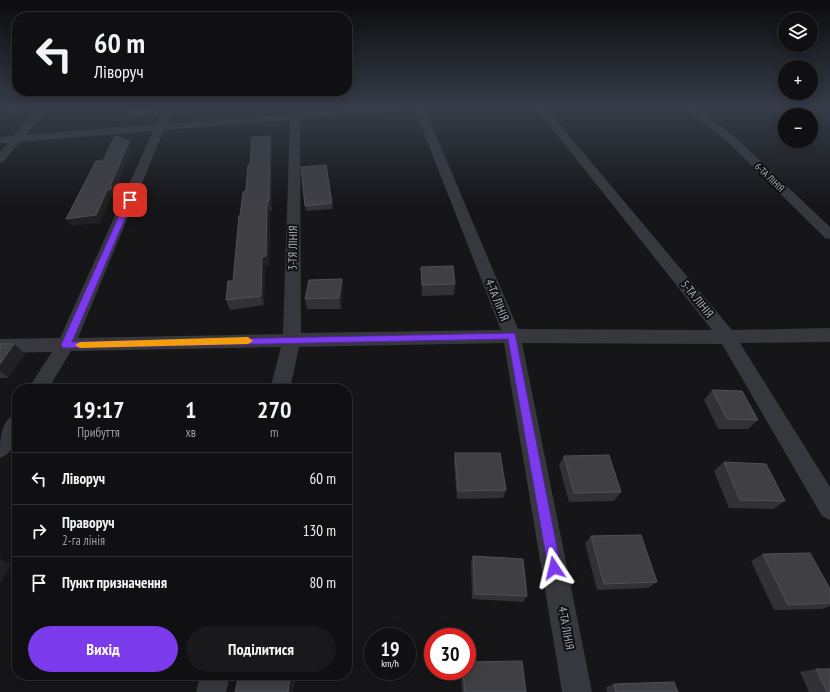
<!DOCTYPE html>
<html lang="uk">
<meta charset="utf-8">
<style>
:root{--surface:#101012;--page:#19191b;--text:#f1f3f6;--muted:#9c9d9f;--line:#303032;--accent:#7c3aed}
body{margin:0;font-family:"PT Sans Narrow",sans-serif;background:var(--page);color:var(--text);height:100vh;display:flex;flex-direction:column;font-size:15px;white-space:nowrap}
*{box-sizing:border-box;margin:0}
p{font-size:13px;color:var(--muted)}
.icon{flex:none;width:22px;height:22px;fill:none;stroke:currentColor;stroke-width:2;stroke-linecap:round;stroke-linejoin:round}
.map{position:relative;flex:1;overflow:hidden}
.details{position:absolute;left:12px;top:384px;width:340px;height:296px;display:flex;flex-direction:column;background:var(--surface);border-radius:16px;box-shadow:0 2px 10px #0003,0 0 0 1px var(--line)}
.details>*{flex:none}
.banner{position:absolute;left:12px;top:12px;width:340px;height:84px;border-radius:16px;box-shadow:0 2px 10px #0003,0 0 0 1px var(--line);background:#101012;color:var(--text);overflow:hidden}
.controls{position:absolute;left:778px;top:12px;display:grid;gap:8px}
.controls a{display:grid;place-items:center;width:40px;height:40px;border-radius:50%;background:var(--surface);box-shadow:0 2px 10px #0003,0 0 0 1px var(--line);font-size:20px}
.speed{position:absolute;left:364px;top:628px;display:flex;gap:8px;font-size:20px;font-weight:700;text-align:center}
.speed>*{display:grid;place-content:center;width:52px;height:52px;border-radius:50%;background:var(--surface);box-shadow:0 2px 10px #0003,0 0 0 1px var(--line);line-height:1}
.speed small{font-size:10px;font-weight:400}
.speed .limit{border:6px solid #d22;background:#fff;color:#111}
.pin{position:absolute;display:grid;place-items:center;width:34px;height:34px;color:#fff;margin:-17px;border-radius:8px;box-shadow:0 2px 6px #0006}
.me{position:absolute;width:44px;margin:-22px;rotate:350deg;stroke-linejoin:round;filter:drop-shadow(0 0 3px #0008)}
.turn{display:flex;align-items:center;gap:14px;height:84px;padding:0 16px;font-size:18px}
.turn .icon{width:52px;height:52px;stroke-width:2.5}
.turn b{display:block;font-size:28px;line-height:34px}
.eta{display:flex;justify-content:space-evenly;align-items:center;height:68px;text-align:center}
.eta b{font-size:24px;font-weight:600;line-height:28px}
.action{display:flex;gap:8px;margin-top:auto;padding:8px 16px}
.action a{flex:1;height:46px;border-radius:24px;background:var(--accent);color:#fff;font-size:16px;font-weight:600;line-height:46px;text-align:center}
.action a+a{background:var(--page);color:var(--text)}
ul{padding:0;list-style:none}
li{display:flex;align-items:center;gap:12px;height:52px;padding:0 16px;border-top:1px solid var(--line)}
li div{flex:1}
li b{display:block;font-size:15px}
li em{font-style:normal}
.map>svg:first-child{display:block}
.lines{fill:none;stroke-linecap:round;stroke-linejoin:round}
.minor{fill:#37383d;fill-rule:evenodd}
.wall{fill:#323236}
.shaded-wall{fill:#212124}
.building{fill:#3f3f44;stroke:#4f5156}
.route{fill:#7c3aed;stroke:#51269a}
.slow{fill:#f59e0b}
.labels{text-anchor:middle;stroke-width:4;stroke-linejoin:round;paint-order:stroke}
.far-street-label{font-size:10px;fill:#a8adb8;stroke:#111113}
.street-label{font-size:12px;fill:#a8adb8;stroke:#111113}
</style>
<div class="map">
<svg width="830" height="692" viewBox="0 0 830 692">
<rect width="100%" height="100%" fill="#161618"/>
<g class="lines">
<!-- minor -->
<path class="minor" d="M 38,107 L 48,107 L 26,135 L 156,124 L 164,107 L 174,107 L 167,124 L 290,114 L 290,107 L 300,107 L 300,113 L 384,107 L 424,107 L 518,329 L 712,330 L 535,107 L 545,107 L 732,330 L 830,328 L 830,342 L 740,343 L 830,487 L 830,520 L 822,516 L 722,344 L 522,343 L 592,692 L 562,692 L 504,343 L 299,347 L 290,389 L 270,389 L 281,347 L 71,351 L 48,389 L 28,389 L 52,352 L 0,353 L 0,339 L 60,338 L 153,131 L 20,142 L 4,161 L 0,163 L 0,152 L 8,143 L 0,143 L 0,137 L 14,136 ZM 415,110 L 501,330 L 301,333 L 300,119 ZM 290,120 L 283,334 L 78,338 L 164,130 Z
M 685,107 L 696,107 L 737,139 L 830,227 L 830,239 L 825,238 L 729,143 Z
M 17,413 C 17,431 20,450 0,458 C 0,440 0,420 17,413 Z
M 200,675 L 230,675 L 226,692 L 196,692 Z"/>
</g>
<!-- wall -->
<path class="wall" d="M 5,107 L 37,107 L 32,112 L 6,114 L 3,109 Z
M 45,107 L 74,107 L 73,109 L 47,110 Z
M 131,107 L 163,107 L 158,116 L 129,118 L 127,113 Z
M 270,136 L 272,144 L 272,210 L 270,211 L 269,266 L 265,266 L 264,305 L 230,310 L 226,300 L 233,281 L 240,216 L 250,165 Z
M 326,165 L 333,209 L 306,211 L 305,206 Z
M 421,267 L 455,284 L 454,295 L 422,296 Z
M 342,279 L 343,290 L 341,309 L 307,309 L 305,299 Z
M 0,344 L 25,354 L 8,378 L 0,378 Z
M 712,390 L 758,420 L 748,429 L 718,429 L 704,400 Z
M 455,453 L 506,490 L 503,498 L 457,499 L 454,463 Z
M 564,456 L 621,492 L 614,501 L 569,502 L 559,465 Z
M 724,462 L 785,501 L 773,509 L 729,508 L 714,471 Z
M 591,536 L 657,582 L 648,588 L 597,590 L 585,543 Z
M 763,554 L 830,589 L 830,606 L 822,609 L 774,610 L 751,561 Z
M 473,556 L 527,596 L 523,602 L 472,599 L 471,563 Z
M 816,669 L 830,692 L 809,692 L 800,672 Z
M 461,671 L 467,671 L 526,692 L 462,692 Z
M 614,684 L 678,692 L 607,692 L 606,687 Z"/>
<!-- shaded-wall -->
<path class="shaded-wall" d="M 29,107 L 37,107 L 32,112 Z
M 159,107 L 163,107 L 158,116 L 156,111 Z
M 196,107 L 199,107 L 198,113 L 172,115 L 171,110 Z
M 270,136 L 272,144 L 272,210 L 269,201 Z
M 129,141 L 132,148 L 115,191 L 115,196 L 111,197 L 100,223 L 71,226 L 66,219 L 107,190 L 111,184 Z
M 267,201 L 270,211 L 269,266 L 265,266 L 264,305 L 261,296 L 262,257 Z
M 342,279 L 343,290 L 341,309 L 339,298 Z
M 14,344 L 25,354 L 8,378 L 0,371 L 0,364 Z
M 0,559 L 11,564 L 0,584 Z
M 290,675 L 296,675 L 293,692 L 288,692 Z"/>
<!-- building -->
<path class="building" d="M 5,107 L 30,107 L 3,109 Z
M 131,107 L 159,107 L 156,111 L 127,113 Z
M 172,107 L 196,107 L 196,108 L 171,110 Z
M 115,136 L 129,141 L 111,184 L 111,189 L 107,190 L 96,215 L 66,219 L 96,161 L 103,161 Z
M 270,136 L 269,201 L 267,201 L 266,256 L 262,257 L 261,296 L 226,300 L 228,281 L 233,281 L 239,216 L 240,216 L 243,192 L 246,191 L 248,165 L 250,165 L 252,137 Z
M 326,165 L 332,203 L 305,206 L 301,167 Z
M 453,266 L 455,284 L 422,285 L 421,267 Z
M 342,279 L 339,298 L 305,299 L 309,280 Z
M 0,344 L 14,344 L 0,364 Z
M 712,390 L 742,391 L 758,420 L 727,419 Z
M 17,423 L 17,428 L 14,428 Z
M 455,453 L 500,453 L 506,490 L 458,491 Z
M 609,455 L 621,492 L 574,493 L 564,456 Z
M 724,462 L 766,464 L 785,501 L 740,500 Z
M 641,535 L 657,582 L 604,584 L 591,536 Z
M 810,553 L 830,589 L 830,603 L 788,605 L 763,554 Z
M 473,556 L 523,559 L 527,596 L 475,594 Z
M 522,661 L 526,692 L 465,692 L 463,671 L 467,671 L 467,662 Z
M 816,669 L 830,669 L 830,692 L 827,692 Z
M 239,675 L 290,675 L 288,692 L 235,692 Z
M 674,682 L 678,692 L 616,692 L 614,684 Z"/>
<!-- sky -->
<linearGradient id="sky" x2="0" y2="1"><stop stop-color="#0c0c0d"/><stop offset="0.53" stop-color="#363c48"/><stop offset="1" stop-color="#363c48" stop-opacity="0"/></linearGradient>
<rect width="830" height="203" fill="url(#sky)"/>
<!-- route -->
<path class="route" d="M 127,198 L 133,200 L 72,342 L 515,333 L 561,568 L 559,573 L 554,575 L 550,573 L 548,568 L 508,339 L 63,348 L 61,345 Z"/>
<!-- slow -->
<path class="slow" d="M 248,337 L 253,341 L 248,344 L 80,348 L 75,345 L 80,342 Z"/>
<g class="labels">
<!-- far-street labels -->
<g class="far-street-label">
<text transform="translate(770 177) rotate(44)" y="4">6-ТА ЛІНІЯ</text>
</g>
<!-- street labels -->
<g class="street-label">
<text transform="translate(293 248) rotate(-89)" y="4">3-ТЯ ЛІНІЯ</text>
<text transform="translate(697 299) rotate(51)" y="4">5-ТА ЛІНІЯ</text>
<text transform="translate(497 300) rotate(68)" y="4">4-ТА ЛІНІЯ</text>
<text transform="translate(566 628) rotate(80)" y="4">4-ТА ЛІНІЯ</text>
</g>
</g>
</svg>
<div class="controls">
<a><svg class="icon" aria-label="layers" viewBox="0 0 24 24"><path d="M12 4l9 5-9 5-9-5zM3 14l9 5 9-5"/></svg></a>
<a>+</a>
<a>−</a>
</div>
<div class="speed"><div>19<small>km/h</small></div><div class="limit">30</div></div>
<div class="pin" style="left:130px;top:200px;background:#d93025"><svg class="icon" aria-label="arrive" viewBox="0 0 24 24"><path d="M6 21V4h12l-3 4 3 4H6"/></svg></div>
<svg class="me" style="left:554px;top:568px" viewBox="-20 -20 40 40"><path d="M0-17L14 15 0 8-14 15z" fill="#7c3aed" stroke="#fff" stroke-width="4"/></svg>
<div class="banner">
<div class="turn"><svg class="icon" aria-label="left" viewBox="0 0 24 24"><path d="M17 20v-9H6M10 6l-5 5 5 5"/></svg><div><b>60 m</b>Ліворуч</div></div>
</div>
<section class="details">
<div class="eta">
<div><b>19:17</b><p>Прибуття</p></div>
<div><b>1</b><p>хв</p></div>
<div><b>270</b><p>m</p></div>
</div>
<ul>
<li><svg class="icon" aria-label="left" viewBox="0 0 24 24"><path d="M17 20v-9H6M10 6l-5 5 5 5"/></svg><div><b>Ліворуч</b></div><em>60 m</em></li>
<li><svg class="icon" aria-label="right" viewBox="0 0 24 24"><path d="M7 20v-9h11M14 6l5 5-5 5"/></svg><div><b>Праворуч</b><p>2-га лінія</p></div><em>130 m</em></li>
<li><svg class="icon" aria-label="arrive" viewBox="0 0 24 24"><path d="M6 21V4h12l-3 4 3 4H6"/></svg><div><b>Пункт призначення</b></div><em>80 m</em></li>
</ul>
<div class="action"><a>Вихід</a><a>Поділитися</a></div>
</section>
</div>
